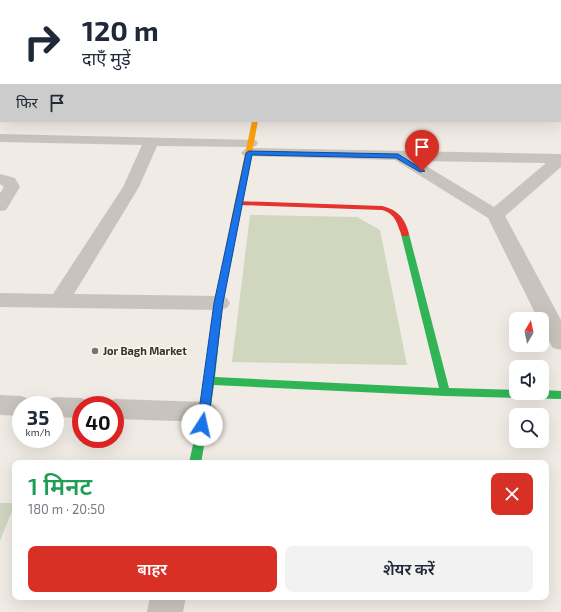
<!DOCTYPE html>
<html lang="hi">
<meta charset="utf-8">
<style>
:root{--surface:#fff;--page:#f2f2f3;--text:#1f2937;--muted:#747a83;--accent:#d93025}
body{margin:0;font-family:"Exo 2","Noto Sans Devanagari",sans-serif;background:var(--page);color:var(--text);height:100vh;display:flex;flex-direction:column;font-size:15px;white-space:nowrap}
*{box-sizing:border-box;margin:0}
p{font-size:13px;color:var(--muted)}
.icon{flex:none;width:22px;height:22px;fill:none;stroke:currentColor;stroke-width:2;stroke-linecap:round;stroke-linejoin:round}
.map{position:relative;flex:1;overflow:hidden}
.sheet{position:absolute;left:12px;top:460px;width:537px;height:140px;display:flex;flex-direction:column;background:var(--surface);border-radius:8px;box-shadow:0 4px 16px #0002}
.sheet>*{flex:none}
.hud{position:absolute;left:0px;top:0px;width:561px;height:122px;box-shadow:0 4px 16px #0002;background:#fff;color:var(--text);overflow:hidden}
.needle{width:26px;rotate:9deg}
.fabs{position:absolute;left:509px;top:312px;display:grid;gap:8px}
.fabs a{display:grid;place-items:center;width:40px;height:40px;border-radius:8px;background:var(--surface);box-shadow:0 4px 16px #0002;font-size:20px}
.speed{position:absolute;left:12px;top:396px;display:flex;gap:8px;font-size:20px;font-weight:700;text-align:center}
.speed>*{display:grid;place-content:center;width:52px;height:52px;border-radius:50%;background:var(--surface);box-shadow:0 4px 16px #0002;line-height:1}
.speed small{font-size:10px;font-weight:400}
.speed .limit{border:6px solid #d22;background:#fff;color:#111}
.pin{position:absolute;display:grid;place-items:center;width:34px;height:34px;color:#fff;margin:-41px -17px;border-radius:50% 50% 50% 0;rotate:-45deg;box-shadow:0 0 4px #0007}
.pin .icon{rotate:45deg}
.me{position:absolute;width:44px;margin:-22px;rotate:10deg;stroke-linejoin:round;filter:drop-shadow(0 0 3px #0008)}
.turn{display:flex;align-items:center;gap:14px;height:84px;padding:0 16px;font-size:18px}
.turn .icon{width:52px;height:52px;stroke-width:2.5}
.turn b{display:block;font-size:28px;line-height:34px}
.then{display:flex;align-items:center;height:38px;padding:0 16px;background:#0003;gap:8px;font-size:15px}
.round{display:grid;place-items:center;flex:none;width:42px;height:42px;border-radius:8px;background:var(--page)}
.overview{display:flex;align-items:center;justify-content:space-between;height:68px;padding:0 16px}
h1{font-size:24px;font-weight:600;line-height:30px;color:#1e9e55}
.action{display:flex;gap:8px;margin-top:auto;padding:8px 16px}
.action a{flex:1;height:46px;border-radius:8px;background:var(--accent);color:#fff;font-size:16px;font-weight:600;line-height:46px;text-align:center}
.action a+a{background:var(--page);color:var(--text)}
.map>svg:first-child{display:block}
.green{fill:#d1d6bf}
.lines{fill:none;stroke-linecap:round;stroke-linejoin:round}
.path{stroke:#c2bbb6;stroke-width:1;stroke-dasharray:1 1;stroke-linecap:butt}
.lane{fill:#c9c3be;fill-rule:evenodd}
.street{fill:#c9c3be;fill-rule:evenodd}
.fast{fill:#30b455;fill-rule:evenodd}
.slow{fill:#ff9f0a;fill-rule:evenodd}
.jam{fill:#e5322d;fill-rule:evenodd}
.route{fill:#1a73e8;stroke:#114b97}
.poi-dot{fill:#7a716c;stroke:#fbf5ee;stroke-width:1.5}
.labels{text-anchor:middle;stroke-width:3;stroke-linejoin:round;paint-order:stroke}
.poi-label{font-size:11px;font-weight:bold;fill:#3b302b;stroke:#fbf5ee;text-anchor:start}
</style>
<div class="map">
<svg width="561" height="612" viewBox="0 0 561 612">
<rect width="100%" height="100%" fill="#f0ebe5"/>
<!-- green -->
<path class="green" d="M 0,0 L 561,0 L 561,66 L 560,1 L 1,1 L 1,58 Z
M 250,215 L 357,217 L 380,230 L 407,365 L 232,362 Z
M 0,503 L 15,503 L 0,541 Z"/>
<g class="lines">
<!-- path -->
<path class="path" d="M 29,1 L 35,0
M 86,1 L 92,0"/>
<!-- lane -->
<path class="lane" d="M 0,78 L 1,78 L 1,84 L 0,84 Z
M 560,87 L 561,87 L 561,93 L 560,93 Z"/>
<!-- street -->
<path class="street" d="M 0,134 L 256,140 L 258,143 L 256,146 L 251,147 L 157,146 L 139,187 L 74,294 L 219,296 L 227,298 L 230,303 L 227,308 L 219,310 L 0,307 L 0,293 L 53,294 L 123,187 L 142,145 L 0,142 Z
M 249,148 L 561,154 L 561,167 L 505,216 L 561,320 L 561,350 L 553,348 C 547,338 542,330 542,319 L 538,319 L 488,218 L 395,160 L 244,156 L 241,153 L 244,150 ZM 418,161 L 546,163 L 494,207 Z
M 0,174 L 15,178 L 20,187 L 6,210 L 0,211 L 0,193 L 4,187 L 0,184 Z
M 0,395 L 21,396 L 30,399 L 34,405 L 21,405 L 21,416 L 0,415 Z
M 55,397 L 81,398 L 90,401 L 93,405 L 81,405 L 81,418 L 55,417 L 55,405 L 43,405 L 46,400 Z
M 115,399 L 205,402 L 214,405 L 218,412 L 214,419 L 205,422 L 115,419 L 115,405 L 104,405 L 106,402 Z
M 150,597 L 186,597 L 183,612 L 147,612 Z"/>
<!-- fast -->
<path class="fast" d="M 0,75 L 1,75 L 1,77 L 0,77 Z
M 560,81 L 561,81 L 561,83 L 560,83 Z
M 231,223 L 237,223 L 238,225 L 223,303 L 215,377 L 439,388 L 401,234 L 405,232 L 409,234 L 449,388 L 516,390 L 516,393 L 542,393 L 542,390 L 561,391 L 561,399 L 445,396 L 214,385 L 210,412 L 201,463 L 189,463 L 200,412 L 215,303 Z"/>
<!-- slow -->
<path class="slow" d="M 252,121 L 258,121 L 238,225 L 234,227 L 230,225 Z"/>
<!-- jam -->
<path class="jam" d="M 236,201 L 382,206 C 398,210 405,218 409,234 L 408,236 L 402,236 C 397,224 396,214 382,210 L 239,205 L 235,203 Z"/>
</g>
<!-- route -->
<path class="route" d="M 249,151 L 398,154 L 425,171 L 420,172 L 396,158 L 252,155 L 223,303 L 208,425 L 206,428 L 202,429 L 198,428 L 197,425 L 214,303 L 246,153 Z"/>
<!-- markers -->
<circle class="poi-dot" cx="95" cy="351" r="4"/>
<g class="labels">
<!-- poi labels -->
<g class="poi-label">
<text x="103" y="355">Jor Bagh Market</text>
</g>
</g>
</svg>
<div class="fabs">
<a><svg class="needle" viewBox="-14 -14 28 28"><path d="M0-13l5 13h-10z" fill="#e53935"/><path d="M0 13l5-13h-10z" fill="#747a83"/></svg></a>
<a><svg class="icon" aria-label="sound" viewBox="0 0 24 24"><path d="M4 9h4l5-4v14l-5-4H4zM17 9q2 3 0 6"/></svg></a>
<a><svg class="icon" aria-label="search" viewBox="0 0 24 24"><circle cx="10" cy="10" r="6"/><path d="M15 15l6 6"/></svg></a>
</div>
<div class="speed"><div>35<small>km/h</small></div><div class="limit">40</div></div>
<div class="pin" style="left:422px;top:171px;background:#d93025"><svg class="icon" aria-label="arrive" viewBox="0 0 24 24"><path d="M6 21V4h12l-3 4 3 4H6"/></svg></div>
<svg class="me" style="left:202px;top:425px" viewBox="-20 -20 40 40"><circle r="19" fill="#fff"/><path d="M0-13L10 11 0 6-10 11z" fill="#1a73e8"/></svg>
<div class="hud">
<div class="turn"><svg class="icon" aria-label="right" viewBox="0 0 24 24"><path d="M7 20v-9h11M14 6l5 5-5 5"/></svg><div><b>120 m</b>दाएँ मुड़ें</div></div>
<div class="then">फिर<svg class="icon" aria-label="arrive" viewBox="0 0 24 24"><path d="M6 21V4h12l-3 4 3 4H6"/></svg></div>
</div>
<section class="sheet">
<div class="overview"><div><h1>1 मिनट</h1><p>180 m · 20:50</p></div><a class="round" style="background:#d93025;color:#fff"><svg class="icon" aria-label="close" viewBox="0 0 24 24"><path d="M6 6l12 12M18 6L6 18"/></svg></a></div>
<div class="action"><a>बाहर</a><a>शेयर करें</a></div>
</section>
</div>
